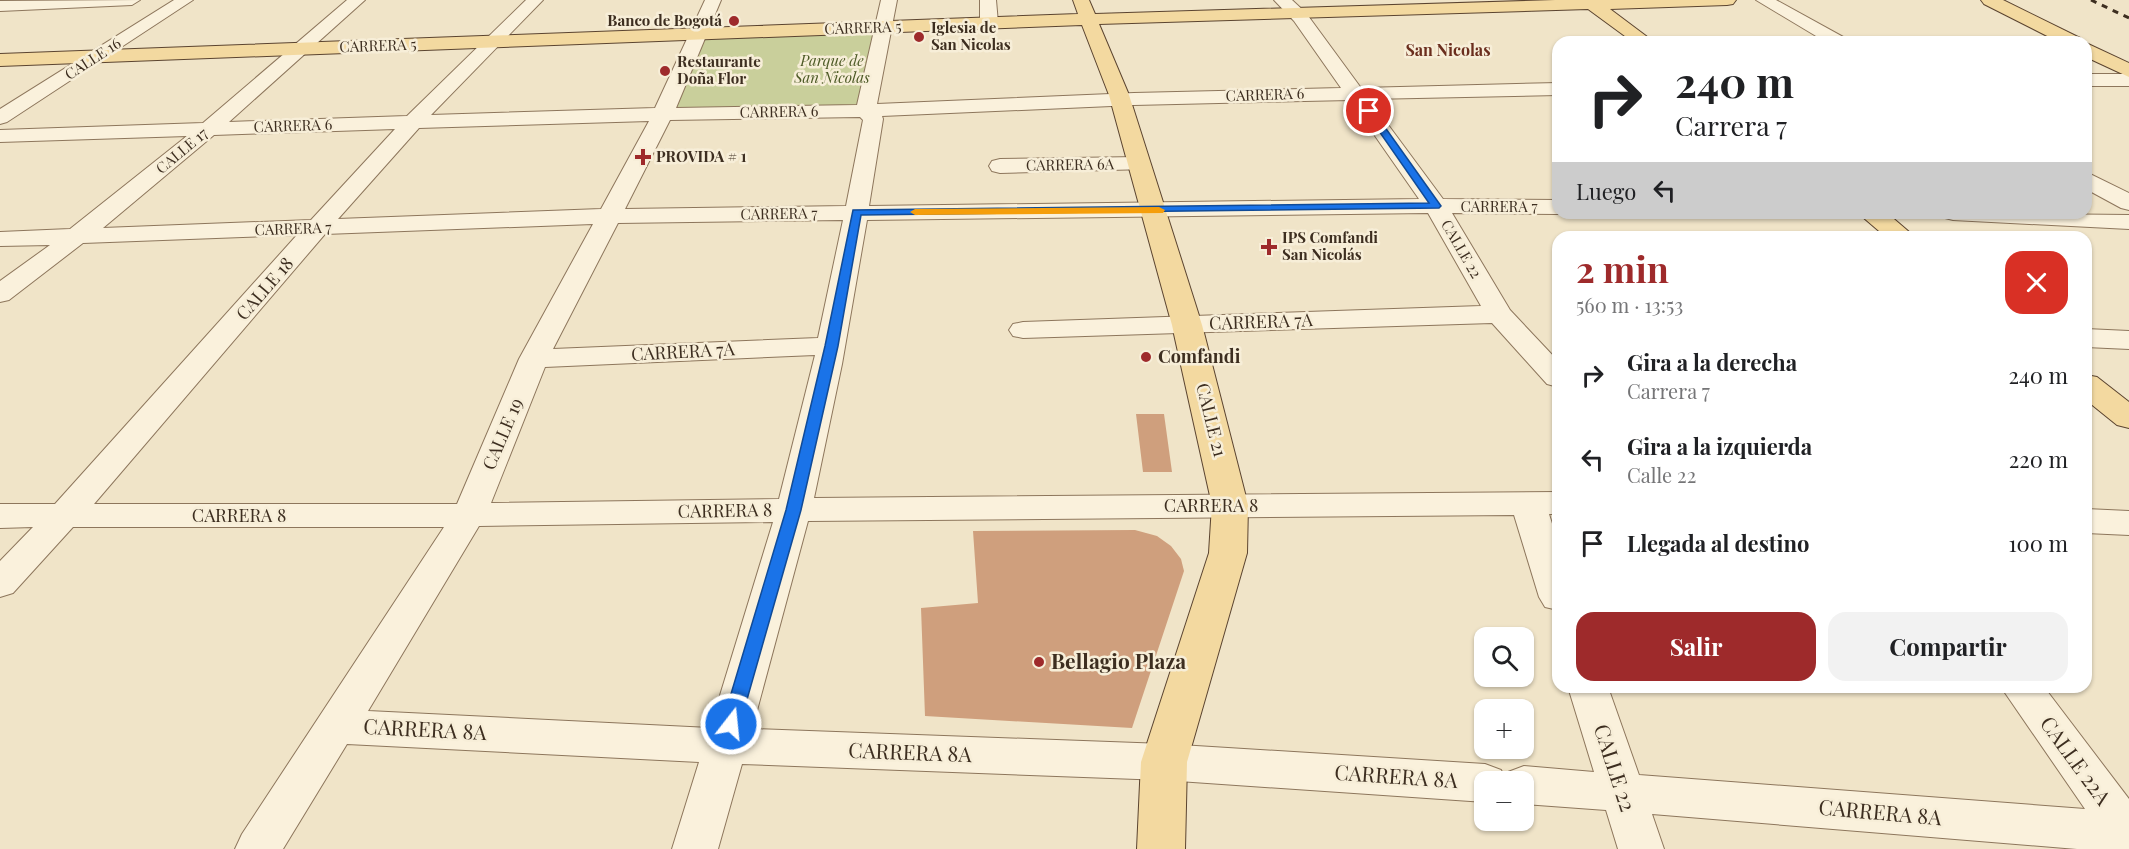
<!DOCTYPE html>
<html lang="es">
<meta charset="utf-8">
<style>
:root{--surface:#fff;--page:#f2f2f2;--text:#202124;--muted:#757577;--accent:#9e2a2b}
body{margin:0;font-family:"Playfair Display",serif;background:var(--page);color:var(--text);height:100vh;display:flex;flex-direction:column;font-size:22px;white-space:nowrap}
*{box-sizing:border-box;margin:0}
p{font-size:20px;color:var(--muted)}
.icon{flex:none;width:33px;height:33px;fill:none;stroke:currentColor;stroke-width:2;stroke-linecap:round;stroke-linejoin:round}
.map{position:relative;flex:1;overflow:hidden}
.drawer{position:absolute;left:1552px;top:231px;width:540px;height:462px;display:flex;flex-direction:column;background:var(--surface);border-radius:18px;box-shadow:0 2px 4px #0004}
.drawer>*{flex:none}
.banner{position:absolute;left:1552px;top:36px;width:540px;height:183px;border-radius:18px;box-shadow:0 2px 4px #0004;background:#fff;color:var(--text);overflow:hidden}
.tools{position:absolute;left:1474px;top:627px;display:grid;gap:12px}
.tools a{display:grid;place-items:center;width:60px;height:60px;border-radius:12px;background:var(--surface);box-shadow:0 2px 4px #0004;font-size:30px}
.pin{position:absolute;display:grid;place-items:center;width:51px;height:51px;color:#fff;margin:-26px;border:3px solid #fff;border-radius:50%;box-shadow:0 2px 6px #0007}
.me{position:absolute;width:66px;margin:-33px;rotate:16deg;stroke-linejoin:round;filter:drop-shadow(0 0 4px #0008)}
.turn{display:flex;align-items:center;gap:21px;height:126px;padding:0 24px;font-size:27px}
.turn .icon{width:78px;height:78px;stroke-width:2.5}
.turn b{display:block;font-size:42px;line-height:51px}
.then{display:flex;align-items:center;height:57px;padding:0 24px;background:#0003;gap:12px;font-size:22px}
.round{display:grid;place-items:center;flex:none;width:63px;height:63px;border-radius:18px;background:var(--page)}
.summary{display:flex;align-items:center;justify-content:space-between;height:102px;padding:0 24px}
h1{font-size:36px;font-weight:700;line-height:45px;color:var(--accent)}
.button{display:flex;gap:12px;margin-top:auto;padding:12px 24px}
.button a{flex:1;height:69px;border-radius:18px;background:var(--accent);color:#fff;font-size:24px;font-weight:700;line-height:69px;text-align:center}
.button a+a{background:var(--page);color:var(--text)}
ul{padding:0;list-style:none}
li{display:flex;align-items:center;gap:18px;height:84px;padding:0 24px}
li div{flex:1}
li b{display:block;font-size:22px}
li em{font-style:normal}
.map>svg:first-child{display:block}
.green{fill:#c9cf9b}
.building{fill:#cf9f7d}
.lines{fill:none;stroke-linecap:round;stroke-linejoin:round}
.minor-casing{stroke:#8d765c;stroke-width:2}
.major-casing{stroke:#5b4430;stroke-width:2}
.minor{fill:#faf1dc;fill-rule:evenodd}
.major{fill:#f3d9a0;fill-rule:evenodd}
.rail{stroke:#3d2e20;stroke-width:3;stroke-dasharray:6 6;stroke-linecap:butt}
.route{fill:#1a73e8;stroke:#114b97;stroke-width:1.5}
.slow{fill:#f59e0b}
.poi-dot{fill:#9e2a2b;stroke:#f7eed8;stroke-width:2}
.labels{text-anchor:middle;stroke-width:5;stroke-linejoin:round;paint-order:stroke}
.far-poi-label{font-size:15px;font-weight:bold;fill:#3d2e20;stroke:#f7eed8;text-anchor:start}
.far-street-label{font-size:15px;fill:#3d2e20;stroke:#f7eed8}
.far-park-label{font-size:15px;font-style:italic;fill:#4d5a26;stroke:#f7eed8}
.far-neighbourhood-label{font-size:16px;font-weight:bold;fill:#6b2e1e;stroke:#f7eed8}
.street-label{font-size:18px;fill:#3d2e20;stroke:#f7eed8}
.poi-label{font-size:18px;font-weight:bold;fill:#3d2e20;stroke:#f7eed8;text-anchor:start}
.near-poi-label{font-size:21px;font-weight:bold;fill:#3d2e20;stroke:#f7eed8;text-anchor:start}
.near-street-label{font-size:21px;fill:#3d2e20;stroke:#f7eed8}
</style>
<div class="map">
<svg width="2129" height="849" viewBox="0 0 2129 849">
<rect width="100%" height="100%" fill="#f0e4c8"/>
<!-- green -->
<path class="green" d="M 882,27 L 866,111 L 663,114 L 699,35 Z"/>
<!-- building -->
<path class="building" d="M 1136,414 L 1164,414 L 1172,472 L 1143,472 Z
M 1135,530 L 1157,536 L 1171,546 L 1181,559 L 1184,571 L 1132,728 L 925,716 L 921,608 L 978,603 L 973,531 Z"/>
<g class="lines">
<defs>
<path id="minor" d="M 140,0 L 132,5 L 0,11 L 0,1 Z
M 174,0 L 193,0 L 7,122 L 0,124 L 0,109 Z
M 347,0 L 365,0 L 229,122 L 407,116 L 526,0 L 543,0 L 431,115 L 655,108 L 705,0 L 721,0 L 676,108 L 857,105 L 881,0 L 897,0 L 877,104 L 1134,93 L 1341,88 L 1294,21 L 1274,0 L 1292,0 L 1306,13 L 1361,88 L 1558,83 L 1558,95 L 1369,99 L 1443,199 L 1558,200 L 1558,213 L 1563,213 L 1558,214 L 1452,213 L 1510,310 L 1558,361 L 1558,387 L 1547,384 L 1492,323 L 1023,338 L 1013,336 L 1009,330 L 1013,324 L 1023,322 L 1481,306 L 1428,213 L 867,220 L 842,364 L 814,498 L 1558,492 L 1558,514 L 1549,514 L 1558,543 L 1558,610 L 1545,607 L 1539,597 L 1514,515 L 808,521 L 752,729 L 1164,744 L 1485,764 L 1501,770 L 1505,779 L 1508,772 L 1524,766 L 1594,772 L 1568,687 L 1608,687 L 1639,775 L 2085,809 L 2001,687 L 2044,687 L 2129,799 L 2129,849 L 2077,849 L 1652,814 L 1664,849 L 1618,849 L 1606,810 L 1524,804 L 1524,782 L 1485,782 L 1485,802 L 1164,780 L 742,764 L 718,849 L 672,849 L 699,762 L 347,744 L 283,849 L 235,849 L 242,834 L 444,527 L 73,527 L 13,593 L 0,597 L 0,561 L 33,527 L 0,528 L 0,504 L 55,504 L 297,235 L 83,243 L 9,300 L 0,302 L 0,281 L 50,245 L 0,246 L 0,232 L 70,229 L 187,136 L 0,142 L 0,130 L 203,123 ZM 1350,100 L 1419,199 L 869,206 L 883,119 L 882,116 L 1134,105 ZM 860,117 L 863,120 L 846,206 L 625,209 L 670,120 ZM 649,121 L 601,209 L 338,219 L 419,128 ZM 395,129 L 311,220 L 103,228 L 214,135 ZM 843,220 L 818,338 L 553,349 L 618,223 ZM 593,224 L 519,359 L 457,504 L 94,504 L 325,234 ZM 815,355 L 779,499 L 491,503 L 545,367 ZM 773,522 L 710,728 L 368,711 L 479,526 Z
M 980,0 L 996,0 L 998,23 L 995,27 L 983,27 L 980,23 Z
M 1756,0 L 1776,0 L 1845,38 L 1848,42 L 1826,42 Z
M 2086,74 L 2129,74 L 2129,86 L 2086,86 Z
M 1139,157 L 1147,159 L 1150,164 L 1147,169 L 1000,173 L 992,171 L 989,166 L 992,161 L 1000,159 Z
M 2086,172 L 2129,193 L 2129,210 L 2121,208 L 2086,189 Z
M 1941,213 L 2129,215 L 2129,229 L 1953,220 L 1945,218 Z
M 2086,329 L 2129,331 L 2129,349 L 2086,347 Z
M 2086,509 L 2129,511 L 2129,535 L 2086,533 Z"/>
<path id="major" d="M 1073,0 L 1089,0 L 1095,14 L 1555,0 L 1736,0 L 1733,4 L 1727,5 L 1610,9 L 1654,42 L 1633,42 L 1588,9 L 1099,24 L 1129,95 L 1202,325 L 1248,505 L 1247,553 L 1187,762 L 1185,849 L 1137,849 L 1141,762 L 1209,553 L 1212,505 L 1172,325 L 1109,95 L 1082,25 L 0,66 L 0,54 L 1078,14 Z
M 1981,0 L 2003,0 L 2080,38 L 2082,42 L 2059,42 L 1984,4 Z
M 2086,43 L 2129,63 L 2129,77 L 2086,57 Z
M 1858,213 L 1887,213 L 1915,237 L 1886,237 Z
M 2086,375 L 2097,377 L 2129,402 L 2129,428 L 2117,425 L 2086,400 Z"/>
</defs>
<!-- minor casing -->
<use href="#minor" class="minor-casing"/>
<!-- major casing -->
<use href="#major" class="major-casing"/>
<!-- minor -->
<use href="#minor" class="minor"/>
<!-- major -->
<use href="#major" class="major"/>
<!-- rail -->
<path class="rail" d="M 2091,0 L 2129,18"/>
</g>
<!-- route -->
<path class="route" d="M 1366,109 L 1372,109 L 1441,206 L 1439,208 L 861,215 L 838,346 L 801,510 L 740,724 L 737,730 L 731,732 L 724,730 L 722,724 L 786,510 L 825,346 L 853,210 L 1429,203 L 1365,111 Z"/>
<!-- slow -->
<path class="slow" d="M 1159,207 L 1165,210 L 1163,213 L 915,215 L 910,212 L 915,209 Z"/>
<!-- markers -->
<g class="poi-dot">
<circle cx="734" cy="21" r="6"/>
<circle cx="919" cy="37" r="6"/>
<circle cx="665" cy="71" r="6"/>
<path d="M640 148h6v6h6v6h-6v6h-6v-6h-6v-6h6z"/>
<path d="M1266 238h6v6h6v6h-6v6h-6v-6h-6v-6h6z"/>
<circle cx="1146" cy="357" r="6"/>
<circle cx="1039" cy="662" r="6"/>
</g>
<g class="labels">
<!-- far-poi labels -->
<g class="far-poi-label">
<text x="722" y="26" text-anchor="end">Banco de Bogotá</text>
<text x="931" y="33">Iglesia de<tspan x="931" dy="17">San Nicolas</tspan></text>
<text x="677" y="67">Restaurante<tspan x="677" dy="17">Doña Flor</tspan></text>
<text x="656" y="162">PROVIDA # 1</text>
<text x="1282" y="243">IPS Comfandi<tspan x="1282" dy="17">San Nicolás</tspan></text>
</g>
<!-- far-street labels -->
<g class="far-street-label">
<text transform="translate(863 28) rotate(-2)" y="5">CARRERA 5</text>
<text transform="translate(378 46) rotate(-2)" y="5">CARRERA 5</text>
<text transform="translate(93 59) rotate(-33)" y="5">CALLE 16</text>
<text transform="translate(1265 95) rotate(-2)" y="5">CARRERA 6</text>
<text transform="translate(779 112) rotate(-1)" y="5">CARRERA 6</text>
<text transform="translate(293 126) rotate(-2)" y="5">CARRERA 6</text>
<text transform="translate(182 151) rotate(-40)" y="5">CALLE 17</text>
<text transform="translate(1070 165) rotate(-1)" y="5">CARRERA 6A</text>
<text x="1499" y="212">CARRERA 7</text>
<text transform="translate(779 214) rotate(-1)" y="5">CARRERA 7</text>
<text transform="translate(293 229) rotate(-2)" y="5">CARRERA 7</text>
<text transform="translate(1461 249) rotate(60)" y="5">CALLE 22</text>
</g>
<!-- far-park labels -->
<g class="far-park-label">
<text x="832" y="66">Parque de<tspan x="832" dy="17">San Nicolas</tspan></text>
</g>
<!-- far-neighbourhood labels -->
<g class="far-neighbourhood-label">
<text x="1448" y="56">San Nicolas</text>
</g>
<!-- street labels -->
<g class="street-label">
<text transform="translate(265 289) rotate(-49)" y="6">CALLE 18</text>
<text transform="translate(1261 322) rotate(-2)" y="6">CARRERA 7A</text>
<text transform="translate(683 352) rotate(-3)" y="6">CARRERA 7A</text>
<text transform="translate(1211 420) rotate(76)" y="6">CALLE 21</text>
<text transform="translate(503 434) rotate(-67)" y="6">CALLE 19</text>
<text x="1211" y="512">CARRERA 8</text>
<text transform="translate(725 511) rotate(-1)" y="6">CARRERA 8</text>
<text x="239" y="522">CARRERA 8</text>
</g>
<!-- poi labels -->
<g class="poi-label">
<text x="1158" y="363">Comfandi</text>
</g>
<!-- near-poi labels -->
<g class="near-poi-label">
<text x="1051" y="669">Bellagio Plaza</text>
</g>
<!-- near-street labels -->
<g class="near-street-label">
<text transform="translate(425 730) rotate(3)" y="7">CARRERA 8A</text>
<text transform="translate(910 753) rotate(2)" y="7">CARRERA 8A</text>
<text transform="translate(2075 761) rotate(54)" y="7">CALLE 22A</text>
<text transform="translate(1614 768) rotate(72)" y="7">CALLE 22</text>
<text transform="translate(1396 777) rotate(4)" y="7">CARRERA 8A</text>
<text transform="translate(1880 813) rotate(5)" y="7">CARRERA 8A</text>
</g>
</g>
</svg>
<div class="tools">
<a><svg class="icon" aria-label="search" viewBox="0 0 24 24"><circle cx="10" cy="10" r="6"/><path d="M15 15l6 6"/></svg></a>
<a>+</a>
<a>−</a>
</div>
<div class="pin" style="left:1369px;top:111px;background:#d93025"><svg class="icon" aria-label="arrive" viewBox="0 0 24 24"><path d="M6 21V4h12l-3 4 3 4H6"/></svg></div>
<svg class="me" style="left:731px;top:724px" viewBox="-20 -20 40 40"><circle r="17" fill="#1a73e8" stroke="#fff" stroke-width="3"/><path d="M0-11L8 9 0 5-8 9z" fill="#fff"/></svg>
<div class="banner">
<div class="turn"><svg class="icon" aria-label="right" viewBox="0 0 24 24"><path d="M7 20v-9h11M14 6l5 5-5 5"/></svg><div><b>240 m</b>Carrera 7</div></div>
<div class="then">Luego<svg class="icon" aria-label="left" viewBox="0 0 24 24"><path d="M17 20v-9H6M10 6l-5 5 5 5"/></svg></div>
</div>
<section class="drawer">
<div class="summary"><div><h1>2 min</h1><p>560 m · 13:53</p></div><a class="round" style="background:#d93025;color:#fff"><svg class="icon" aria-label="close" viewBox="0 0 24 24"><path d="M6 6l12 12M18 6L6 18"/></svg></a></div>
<ul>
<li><svg class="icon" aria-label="right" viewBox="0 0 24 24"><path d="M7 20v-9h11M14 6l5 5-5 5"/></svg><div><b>Gira a la derecha</b><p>Carrera 7</p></div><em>240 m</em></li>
<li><svg class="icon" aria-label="left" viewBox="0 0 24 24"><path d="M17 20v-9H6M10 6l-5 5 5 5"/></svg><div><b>Gira a la izquierda</b><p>Calle 22</p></div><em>220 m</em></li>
<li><svg class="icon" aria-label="arrive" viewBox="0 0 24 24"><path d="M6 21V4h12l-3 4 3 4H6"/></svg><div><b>Llegada al destino</b></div><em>100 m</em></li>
</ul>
<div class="button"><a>Salir</a><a>Compartir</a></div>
</section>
</div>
